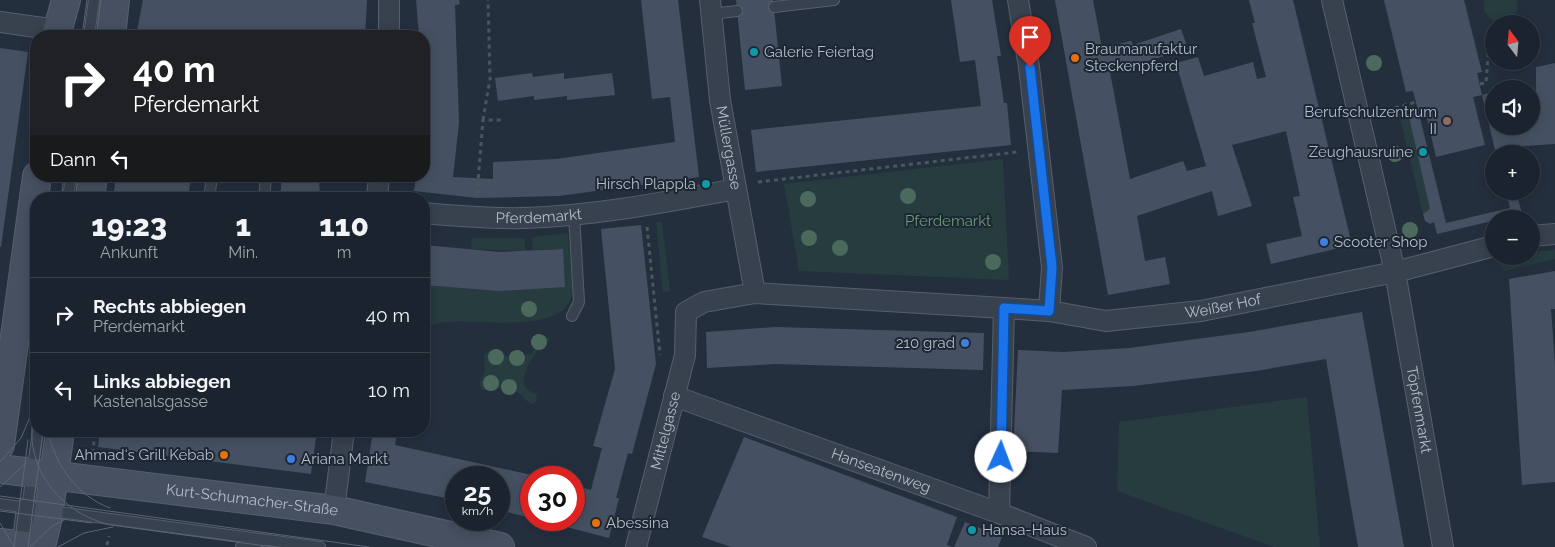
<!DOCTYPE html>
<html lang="de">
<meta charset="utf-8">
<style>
:root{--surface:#1b232e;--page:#242b36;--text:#f1f3f6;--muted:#a0a4aa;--line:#39404a}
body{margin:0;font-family:Raleway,sans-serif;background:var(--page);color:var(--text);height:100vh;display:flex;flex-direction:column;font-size:19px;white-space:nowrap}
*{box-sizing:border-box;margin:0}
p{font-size:16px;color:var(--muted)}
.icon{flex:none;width:28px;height:28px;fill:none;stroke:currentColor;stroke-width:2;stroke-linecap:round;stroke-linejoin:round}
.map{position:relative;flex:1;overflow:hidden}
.panel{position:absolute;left:30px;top:192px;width:400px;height:245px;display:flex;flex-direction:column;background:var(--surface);border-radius:20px;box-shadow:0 2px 12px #0003,0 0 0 1px var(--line)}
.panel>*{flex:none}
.top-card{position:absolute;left:30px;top:30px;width:400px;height:152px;border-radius:20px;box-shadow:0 2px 12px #0003,0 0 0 1px var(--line);background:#202124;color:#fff;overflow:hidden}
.needle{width:32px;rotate:344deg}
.fabs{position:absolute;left:1485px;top:15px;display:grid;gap:10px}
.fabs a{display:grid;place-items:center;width:55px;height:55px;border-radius:50%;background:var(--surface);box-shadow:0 2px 12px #0003,0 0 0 1px var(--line);font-size:25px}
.speed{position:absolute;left:445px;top:466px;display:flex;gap:10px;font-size:25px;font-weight:700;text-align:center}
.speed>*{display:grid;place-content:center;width:65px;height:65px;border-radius:50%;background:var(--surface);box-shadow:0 2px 12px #0003,0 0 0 1px var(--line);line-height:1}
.speed small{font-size:12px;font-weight:400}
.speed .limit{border:8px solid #d22;background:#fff;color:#111}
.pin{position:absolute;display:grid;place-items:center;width:42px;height:42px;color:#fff;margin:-51px -21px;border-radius:50% 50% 50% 0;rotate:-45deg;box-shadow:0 0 5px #0007}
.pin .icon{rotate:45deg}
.me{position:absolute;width:55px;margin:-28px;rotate:2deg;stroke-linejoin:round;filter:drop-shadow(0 0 4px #0008)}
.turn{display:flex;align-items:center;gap:18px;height:105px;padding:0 20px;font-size:22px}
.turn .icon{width:65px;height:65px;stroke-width:2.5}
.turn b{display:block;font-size:35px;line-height:42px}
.then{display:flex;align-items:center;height:48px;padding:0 20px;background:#0003;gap:10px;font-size:19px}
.eta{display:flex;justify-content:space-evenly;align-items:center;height:85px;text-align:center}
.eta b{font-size:30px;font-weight:800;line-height:35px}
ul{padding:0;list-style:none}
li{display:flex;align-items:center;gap:15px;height:75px;padding:0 20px;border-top:1px solid var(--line)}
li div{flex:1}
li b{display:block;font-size:19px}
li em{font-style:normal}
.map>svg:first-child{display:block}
.green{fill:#263c3f}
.building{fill:#455162}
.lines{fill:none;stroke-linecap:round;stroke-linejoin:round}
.lane-casing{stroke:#565f6c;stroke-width:12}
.street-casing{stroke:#565f6c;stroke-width:22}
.secondary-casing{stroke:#565f6c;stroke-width:30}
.path{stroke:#44595c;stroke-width:3;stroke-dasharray:4 4;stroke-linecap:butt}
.lane{stroke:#38414e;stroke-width:10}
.street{stroke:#38414e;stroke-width:20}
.secondary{stroke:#465061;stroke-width:28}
.tram{stroke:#5a6575;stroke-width:1}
.tree{fill:#4b6a5d}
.route-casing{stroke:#114b97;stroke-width:12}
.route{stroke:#1a73e8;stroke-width:9}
.culture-dot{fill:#0f9aa8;stroke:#1d2633;stroke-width:2}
.food-dot{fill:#e8710a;stroke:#1d2633;stroke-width:2}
.education-dot{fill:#8d6e63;stroke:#1d2633;stroke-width:2}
.shop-dot{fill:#3f7fe0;stroke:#1d2633;stroke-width:2}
.labels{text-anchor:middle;stroke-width:4;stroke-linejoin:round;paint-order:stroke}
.poi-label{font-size:15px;fill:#b4bcc9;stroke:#1d2633;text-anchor:start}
.street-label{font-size:15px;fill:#b4bcc9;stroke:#1d2633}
.park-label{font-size:15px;fill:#6b9a76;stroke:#1d2633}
</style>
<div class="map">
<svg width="1555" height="547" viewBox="0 0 1555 547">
<rect width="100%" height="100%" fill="#242f3e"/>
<!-- green -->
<path class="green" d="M 1484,0 L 1517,0 L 1518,10 L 1510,22 L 1496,24 L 1484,11 Z
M 1408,113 L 1430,209 L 1423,214 L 1399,115 Z
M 1003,159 L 1009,280 L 799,271 L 784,184 Z
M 662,222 L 670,291 L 663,292 L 656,222 Z
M 568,233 C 568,248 574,285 571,298 C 561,334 475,319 446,322 C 438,323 432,326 424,325 L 424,285 L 498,291 L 563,249 L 533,250 L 532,237 Z
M 472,238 L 525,238 L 525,251 L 471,249 Z
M 1555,250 L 1555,259 L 1505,271 L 1497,261 L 1515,256 L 1531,256 L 1531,252 Z
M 546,337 L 550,338 L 549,341 L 542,342 C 536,356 508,385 536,394 L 537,401 L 533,404 C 525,402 524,396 517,392 C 507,386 493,389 482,390 L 479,384 L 485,371 L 484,355 L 490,351 L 509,357 L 532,354 L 537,339 Z
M 1307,397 L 1320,547 L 1274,547 L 1117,491 L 1119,422 Z"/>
<!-- building -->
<path class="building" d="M 143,0 L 367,0 L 365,36 L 136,36 Z
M 416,0 L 459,0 L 460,4 L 455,5 L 459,123 L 453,177 L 493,179 L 493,162 L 556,159 L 675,142 L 670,97 L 652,99 L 641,0 L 678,0 L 699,177 L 559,196 L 477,198 L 414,191 L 416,176 L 424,176 L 424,36 L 419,36 Z
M 736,0 L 773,0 L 782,86 L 745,90 Z
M 951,0 L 992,0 L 1001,56 L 997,56 L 1004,103 L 1007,103 L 1011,145 L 756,172 L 751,130 L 981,106 L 975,60 L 960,62 Z
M 1055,0 L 1093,0 L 1102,48 L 1131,41 L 1133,45 L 1181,29 L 1188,49 L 1110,72 L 1130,179 L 1183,161 L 1187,171 L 1206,166 L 1176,63 L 1198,57 L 1204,76 L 1253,62 L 1257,79 L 1266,77 L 1252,23 L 1255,23 L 1249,0 L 1293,0 L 1352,245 L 1271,264 L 1266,244 L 1302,236 L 1293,197 L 1300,196 L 1286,131 L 1232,145 L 1252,206 L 1218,216 L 1212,191 L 1137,216 L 1145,261 L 1165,257 L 1170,284 L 1108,295 Z
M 1384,0 L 1464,0 L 1482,72 L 1477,73 L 1482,95 L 1473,97 L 1485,145 L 1436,157 L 1425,109 L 1418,110 L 1413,91 L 1406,92 Z
M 0,48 L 28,52 L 1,247 L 0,247 Z
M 1555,63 L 1555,144 L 1506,147 L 1507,154 L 1496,154 L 1482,95 L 1492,92 L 1494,126 L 1531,126 L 1531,98 L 1536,98 L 1536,67 Z
M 532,73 L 533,77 L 564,73 L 564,79 L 612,73 L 615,95 L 567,100 L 567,96 L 534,100 L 534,96 L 498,101 L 495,78 Z
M 1418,110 L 1446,223 L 1510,208 L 1506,191 L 1516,191 L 1522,214 L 1437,234 L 1434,222 L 1430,224 L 1425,221 L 1423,214 L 1430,209 L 1408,113 Z
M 116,176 L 191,176 L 188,199 L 113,199 Z
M 282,176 L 319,176 L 320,197 L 280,199 Z
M 641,225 L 656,364 L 632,454 L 628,453 L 616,498 L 619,498 L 609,538 L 543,521 L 574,520 L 574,485 L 591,490 L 602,448 L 593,446 L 615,369 L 601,229 Z
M 424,245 L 500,252 L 563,249 L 565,287 L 498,291 L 424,285 Z
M 1555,271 L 1555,309 L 1551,309 L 1555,366 L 1555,482 L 1522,485 L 1509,279 Z
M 1362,312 L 1404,547 L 1358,547 L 1326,359 L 1256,371 L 1133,386 L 1062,390 L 1058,453 L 1013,451 L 1018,350 L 1063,352 L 1129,348 L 1249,332 Z
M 776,327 L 984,333 L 983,370 L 775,364 L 707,368 L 706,332 Z
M 100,431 L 317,431 L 311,474 L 98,447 Z
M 373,431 L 397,431 L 395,445 L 541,477 L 531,478 L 531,518 L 499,510 L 499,478 L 456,478 L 456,500 L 365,482 Z
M 744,437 L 957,517 L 947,545 L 952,547 L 731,547 L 702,537 Z
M 965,522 L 1002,537 L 998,547 L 954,547 Z"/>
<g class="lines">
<defs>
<path id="lane" d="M 774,7 L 834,0
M 711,14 L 737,11
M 89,36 L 94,0
M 242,36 L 242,35
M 68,199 L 71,176
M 209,199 L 212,176
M 264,199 L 266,176
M 572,316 L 579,302 L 574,214
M 0,504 L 29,508
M 27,508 L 38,431
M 51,511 L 320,547
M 241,547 L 262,541"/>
<g id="street">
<path id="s1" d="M 710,0 L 720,100 L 755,293"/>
<path d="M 1018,0 L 1029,67 L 1052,267 L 1049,311"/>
<path id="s2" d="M 1332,0 L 1395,272 L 1443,547"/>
<path d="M 0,22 L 57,30"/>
<path d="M 389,36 L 389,0"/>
<path d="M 377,199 L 379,176"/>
<path id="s3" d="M 424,213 C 457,216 490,219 523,218 C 595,216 666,202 736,189"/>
<path d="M 1531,236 L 1555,234"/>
<path id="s4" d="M 674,396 L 999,513 L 1086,547"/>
<path d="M 334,510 L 344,431"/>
<path d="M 999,513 L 1004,308"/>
<path d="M 22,547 L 27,508"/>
<path id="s5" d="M 636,547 L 685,355 L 686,312 L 704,302 L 755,293 L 1004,308 L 1049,311 L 1106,321 L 1201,311 L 1395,272 L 1494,246"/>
</g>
<g id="secondary">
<path d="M 56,36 L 66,0"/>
<path d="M 111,36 L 115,0"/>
<path d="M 90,199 L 93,176"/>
<path d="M 0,445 L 37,176"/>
<path id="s6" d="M 0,469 L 334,510 L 500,547"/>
<path d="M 0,543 L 34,547"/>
<path d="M 41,547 L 48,517 L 60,431"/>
</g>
</defs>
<!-- lane casing -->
<use href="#lane" class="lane-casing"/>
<!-- street casing -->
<use href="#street" class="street-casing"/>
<!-- secondary casing -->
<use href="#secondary" class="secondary-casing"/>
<!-- path -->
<path class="path" d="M 1480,84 L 1486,83 L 1489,43 L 1494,43
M 1395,108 L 1416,102
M 483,120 L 490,79 L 488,0
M 758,182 L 1017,152
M 477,194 L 483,120 L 505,120
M 647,227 L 660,355
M 95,452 L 93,451 L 95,431
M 107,545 L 109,536"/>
<!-- lane -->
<use href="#lane" class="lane"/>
<!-- street -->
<use href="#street" class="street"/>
<!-- secondary -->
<use href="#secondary" class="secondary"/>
<!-- tram -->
<path class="tram" d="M 82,36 L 87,0
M 96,36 L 101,0
M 61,199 L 64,176
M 75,199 L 78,176
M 36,383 C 34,402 31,421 32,440 C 36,483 70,516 111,525 L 273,547
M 48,431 C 55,465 77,496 110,508
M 0,462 L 21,438 L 30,417
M 0,487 L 26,463
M 0,496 L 369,547
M 0,511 L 92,523
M 0,523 L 14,547
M 14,547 L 28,440
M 28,547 L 43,431
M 30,547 L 52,526 L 66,519
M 58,547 L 84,533 L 113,527"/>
</g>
<!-- trees -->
<g class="tree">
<circle cx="1374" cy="63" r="8"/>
<circle cx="1395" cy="154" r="8"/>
<circle cx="908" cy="196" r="8"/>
<circle cx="808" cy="199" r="8"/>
<circle cx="1410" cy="230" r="8"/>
<circle cx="809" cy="238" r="8"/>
<circle cx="840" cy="248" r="8"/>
<circle cx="993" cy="262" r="8"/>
<circle cx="529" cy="309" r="8"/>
<circle cx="539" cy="342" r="8"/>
<circle cx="496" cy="357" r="8"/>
<circle cx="517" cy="358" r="8"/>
<circle cx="491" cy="383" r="8"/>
<circle cx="509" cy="387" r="8"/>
</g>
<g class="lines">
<defs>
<path id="route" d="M 1001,457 L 1004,308 L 1049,311 L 1052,267 L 1030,67"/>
</defs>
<!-- route casing -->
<use href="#route" class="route-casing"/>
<!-- route -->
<use href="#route" class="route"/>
</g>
<!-- markers -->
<g class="culture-dot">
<circle cx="754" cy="52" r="5"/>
<circle cx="1423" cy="152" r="5"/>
<circle cx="706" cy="184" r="5"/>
<circle cx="972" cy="530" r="5"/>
</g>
<g class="food-dot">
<circle cx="1075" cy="58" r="5"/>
<circle cx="224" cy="455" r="5"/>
<circle cx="596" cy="523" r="5"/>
</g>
<circle class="education-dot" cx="1447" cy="121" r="5"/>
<g class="shop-dot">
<circle cx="1324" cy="242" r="5"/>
<circle cx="965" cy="343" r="5"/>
<circle cx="291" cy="459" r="5"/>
</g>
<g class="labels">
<!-- poi labels -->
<g class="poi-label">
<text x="1085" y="54">Braumanufaktur<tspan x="1085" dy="17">Steckenpferd</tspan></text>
<text x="764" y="57">Galerie Feiertag</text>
<text x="1437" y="117" text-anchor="end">Berufschulzentrum<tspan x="1437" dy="17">II</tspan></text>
<text x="1413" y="157" text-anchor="end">Zeughausruine</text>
<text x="696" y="189" text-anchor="end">Hirsch Plappla</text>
<text x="1334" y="247">Scooter Shop</text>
<text x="955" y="348" text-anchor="end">210 grad</text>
<text x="214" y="460" text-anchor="end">Ahmad‘s Grill Kebab</text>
<text x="301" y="464">Ariana Markt</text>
<text x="606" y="528">Abessina</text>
<text x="982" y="535">Hansa-Haus</text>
</g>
<!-- street labels -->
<g class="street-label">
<text dy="5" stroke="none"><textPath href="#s1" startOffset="149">Müllergasse</textPath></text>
<text dy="5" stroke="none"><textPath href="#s3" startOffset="115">Pferdemarkt</textPath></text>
<text dy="5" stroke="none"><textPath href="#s5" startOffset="784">Weißer Hof</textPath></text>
<text dy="5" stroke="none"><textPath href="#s2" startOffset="419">Töpfenmarkt</textPath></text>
<text dy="5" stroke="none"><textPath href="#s5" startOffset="120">Mittelgasse</textPath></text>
<text dy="5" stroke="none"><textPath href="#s4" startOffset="220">Hanseatenweg</textPath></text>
<text dy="5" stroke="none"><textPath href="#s6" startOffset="254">Kurt-Schumacher-Straße</textPath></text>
</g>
<!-- park labels -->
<g class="park-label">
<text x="948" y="226">Pferdemarkt</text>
</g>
</g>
</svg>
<div class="fabs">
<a><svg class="needle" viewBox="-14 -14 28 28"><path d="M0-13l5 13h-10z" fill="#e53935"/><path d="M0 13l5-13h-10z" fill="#a0a4aa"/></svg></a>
<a><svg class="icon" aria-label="sound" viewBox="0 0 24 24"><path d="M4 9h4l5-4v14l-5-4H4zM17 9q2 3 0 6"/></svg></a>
<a>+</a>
<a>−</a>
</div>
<div class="speed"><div>25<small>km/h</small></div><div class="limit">30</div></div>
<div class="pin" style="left:1030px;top:67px;background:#d93025"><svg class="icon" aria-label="arrive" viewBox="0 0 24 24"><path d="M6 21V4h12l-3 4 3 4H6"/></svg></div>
<svg class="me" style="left:1001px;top:457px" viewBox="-20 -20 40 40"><circle r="19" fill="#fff"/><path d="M0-13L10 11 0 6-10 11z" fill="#1a73e8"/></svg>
<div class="top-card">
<div class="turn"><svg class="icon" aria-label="right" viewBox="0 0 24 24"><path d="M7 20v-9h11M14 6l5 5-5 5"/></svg><div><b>40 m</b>Pferdemarkt</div></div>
<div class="then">Dann<svg class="icon" aria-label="left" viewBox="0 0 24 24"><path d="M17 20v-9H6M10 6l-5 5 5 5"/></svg></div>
</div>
<section class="panel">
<div class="eta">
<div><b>19:23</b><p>Ankunft</p></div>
<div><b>1</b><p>Min.</p></div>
<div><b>110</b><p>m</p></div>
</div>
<ul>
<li><svg class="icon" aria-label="right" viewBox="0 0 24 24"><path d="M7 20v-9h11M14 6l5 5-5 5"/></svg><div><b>Rechts abbiegen</b><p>Pferdemarkt</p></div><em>40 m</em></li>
<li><svg class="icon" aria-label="left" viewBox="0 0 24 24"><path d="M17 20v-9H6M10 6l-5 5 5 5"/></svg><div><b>Links abbiegen</b><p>Kastenalsgasse</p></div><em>10 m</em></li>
</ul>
</section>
</div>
